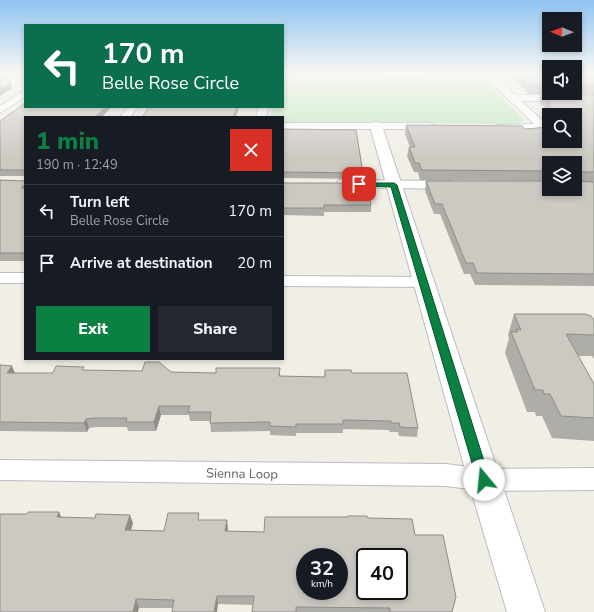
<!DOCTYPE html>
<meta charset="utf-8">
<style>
:root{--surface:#171b24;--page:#242831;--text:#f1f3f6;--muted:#9ea1a6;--line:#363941;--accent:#0b8043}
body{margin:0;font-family:"Nunito Sans",sans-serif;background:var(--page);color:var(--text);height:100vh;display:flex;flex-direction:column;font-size:15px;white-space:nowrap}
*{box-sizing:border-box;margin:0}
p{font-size:13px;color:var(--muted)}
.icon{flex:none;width:22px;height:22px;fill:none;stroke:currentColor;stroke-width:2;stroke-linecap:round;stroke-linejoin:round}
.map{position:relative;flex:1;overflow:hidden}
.sheet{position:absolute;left:24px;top:116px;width:260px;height:244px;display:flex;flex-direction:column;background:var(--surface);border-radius:0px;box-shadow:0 2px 6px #0003}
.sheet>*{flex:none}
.banner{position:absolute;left:24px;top:24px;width:260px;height:84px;border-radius:0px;box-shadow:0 2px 6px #0003;background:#0b6e4f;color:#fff;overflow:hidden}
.needle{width:26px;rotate:271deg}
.tools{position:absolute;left:542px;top:12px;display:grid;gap:8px}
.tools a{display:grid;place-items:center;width:40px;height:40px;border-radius:0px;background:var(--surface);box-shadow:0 2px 6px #0003;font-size:20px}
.speed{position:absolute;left:296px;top:548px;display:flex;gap:8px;font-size:20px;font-weight:700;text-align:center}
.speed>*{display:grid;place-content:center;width:52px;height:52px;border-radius:50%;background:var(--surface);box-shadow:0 2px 6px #0003;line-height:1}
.speed small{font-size:10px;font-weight:400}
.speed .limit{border:2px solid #111;border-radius:6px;background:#fff;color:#111}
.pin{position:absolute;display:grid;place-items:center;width:34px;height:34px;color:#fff;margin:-17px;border-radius:8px;box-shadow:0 2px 6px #0006}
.me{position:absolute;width:44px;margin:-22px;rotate:343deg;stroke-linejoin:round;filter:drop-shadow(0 0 3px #0008)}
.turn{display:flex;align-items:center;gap:14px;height:84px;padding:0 12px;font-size:18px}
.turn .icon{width:52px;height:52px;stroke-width:2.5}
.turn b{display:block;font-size:28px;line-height:34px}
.round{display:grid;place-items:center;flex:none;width:42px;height:42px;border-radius:0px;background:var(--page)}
.headline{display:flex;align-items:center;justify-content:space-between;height:68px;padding:0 12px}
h1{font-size:24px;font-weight:800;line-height:30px;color:var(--accent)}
.action{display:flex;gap:8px;margin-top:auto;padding:8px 12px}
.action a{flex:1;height:46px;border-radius:0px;background:var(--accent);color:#fff;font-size:16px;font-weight:800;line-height:46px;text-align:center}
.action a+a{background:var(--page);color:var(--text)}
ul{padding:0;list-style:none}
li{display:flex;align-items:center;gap:12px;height:52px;padding:0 12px;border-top:1px solid var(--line)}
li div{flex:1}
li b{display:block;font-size:15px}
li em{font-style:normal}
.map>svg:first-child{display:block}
.green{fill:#c2eac1}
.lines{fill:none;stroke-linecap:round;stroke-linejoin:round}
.street-casing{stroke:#b8bcc1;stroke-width:2}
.secondary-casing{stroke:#b9bdc3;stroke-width:2}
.street{fill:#fff;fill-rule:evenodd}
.secondary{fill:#fff;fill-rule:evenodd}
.wall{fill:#afada8}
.shaded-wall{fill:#8f8d88}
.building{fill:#ccc9c3;stroke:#8f8d88;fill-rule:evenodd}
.route{fill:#0b8043;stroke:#07532c}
.labels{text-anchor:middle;stroke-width:3;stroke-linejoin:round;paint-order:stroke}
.near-street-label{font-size:13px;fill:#5d6268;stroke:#fff}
</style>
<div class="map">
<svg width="594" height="612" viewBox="0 0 594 612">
<rect width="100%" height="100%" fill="#f1eee6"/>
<!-- green -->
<path class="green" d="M 283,76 L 472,77 L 484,79 L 524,120 L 517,124 L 283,122 L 283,117 L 270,117 L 272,107 L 283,107 Z"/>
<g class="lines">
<defs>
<path id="street" d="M 283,73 L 486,74 L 497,78 L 515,95 L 594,95 L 594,101 L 521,101 L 544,122 L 545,124 L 543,129 L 500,130 L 495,127 L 496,125 L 534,124 L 491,82 L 485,78 L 283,76 Z
M 25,90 L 25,97 L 0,113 L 0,106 Z
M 128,107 L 138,107 L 130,117 L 120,117 Z
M 259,107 L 269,107 L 266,117 L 256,117 Z
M 283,123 L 430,123 L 435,126 L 430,129 L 283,129 Z
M 342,180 L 450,181 L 454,182 L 456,185 L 454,188 L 450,189 L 338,187 L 336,184 L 338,181 Z
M 0,273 L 25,273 L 25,283 L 0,283 Z
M 283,276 L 424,277 L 430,278 L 432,282 L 430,286 L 424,287 L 283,286 Z
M 0,460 L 446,464 L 484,469 L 594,468 L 594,490 L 484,491 L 446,486 L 0,480 Z"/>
<path id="secondary" d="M 355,73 L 365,73 L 365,74 L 360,77 L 357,76 Z
M 376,122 L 380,123 L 382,126 L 545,612 L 507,612 L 468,480 L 370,126 L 372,123 Z"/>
</defs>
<!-- street casing -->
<use href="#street" class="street-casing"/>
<!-- secondary casing -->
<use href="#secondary" class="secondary-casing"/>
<!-- street -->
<use href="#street" class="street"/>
<!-- secondary -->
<use href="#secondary" class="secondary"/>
</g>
<!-- wall -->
<path class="wall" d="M 0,73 L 25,73 L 25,76 L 6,76 L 12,88 L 0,96 Z
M 500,73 L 549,73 L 549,93 L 575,93 L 575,73 L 594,73 L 594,94 L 529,94 L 508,74 Z
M 541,95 L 594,95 L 594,286 L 475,285 L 470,274 L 464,274 L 440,214 L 434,214 L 425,191 L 426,181 L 575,189 L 549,163 L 549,181 L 420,180 L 418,172 L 414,172 L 407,156 L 409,147 L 410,147 L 405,134 L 406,125 L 525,129 L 575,141 L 575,115 L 550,115 L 546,112 L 547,110 L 539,102 Z
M 25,107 L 111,107 L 102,117 L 25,117 L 25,261 L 0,261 L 0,180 L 23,181 L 25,179 L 25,176 L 0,176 L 0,121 Z
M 283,129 L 363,173 L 363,179 L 283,178 Z
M 283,183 L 371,205 L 371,212 L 324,212 L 324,216 L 283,215 Z
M 514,314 L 594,319 L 594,359 L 592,356 L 578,356 L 594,384 L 594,441 L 552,438 L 542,416 L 536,416 L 535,412 L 527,412 L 505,353 L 509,338 L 508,335 Z
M 0,365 L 12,366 L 15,373 L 53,373 L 85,370 L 216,373 L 280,368 L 280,376 L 324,377 L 325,370 L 352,373 L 418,428 L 417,437 L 399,436 L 398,432 L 390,432 L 389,430 L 343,429 L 343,433 L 296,433 L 296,436 L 270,435 L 270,431 L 211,432 L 210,421 L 190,421 L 189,415 L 161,415 L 156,431 L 128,431 L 127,427 L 97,427 L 89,428 L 87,432 L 0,431 Z
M 59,512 L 61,517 L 133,523 L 131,530 L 164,531 L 200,520 L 227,520 L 227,531 L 264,532 L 368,518 L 415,535 L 452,612 L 252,612 L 253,605 L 218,604 L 172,608 L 139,608 L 27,514 Z"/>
<!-- shaded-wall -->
<path class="shaded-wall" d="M 11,83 L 12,88 L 0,96 L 0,90 Z
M 105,107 L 111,107 L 102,117 L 95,117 Z
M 237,107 L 239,107 L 236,117 L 233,117 Z
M 12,366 L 15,374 L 7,373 Z
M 159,406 L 161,415 L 156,431 L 154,422 Z
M 86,419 L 89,428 L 87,432 L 84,423 Z
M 59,512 L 63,521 L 57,517 Z
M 130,515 L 133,523 L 128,539 L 125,530 Z
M 227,520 L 228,529 L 226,540 L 225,531 Z
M 217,596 L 218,604 L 217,612 L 214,612 Z
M 136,599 L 139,608 L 138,612 L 133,612 Z"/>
<!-- building -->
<path class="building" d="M 2,73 L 4,73 L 11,83 L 0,90 L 0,74 Z
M 515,73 L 549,73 L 549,86 L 531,86 Z
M 575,73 L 594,73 L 594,86 L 575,86 Z
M 541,95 L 594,95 L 594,172 L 577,172 L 577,178 L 575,178 L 575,163 L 549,163 L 549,171 L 422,170 L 419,163 L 415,163 L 409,147 L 415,147 L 406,125 L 522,126 L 525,129 L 549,127 L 549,141 L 575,141 L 575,115 L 561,115 L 548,104 L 551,104 Z
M 25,103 L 25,107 L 105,107 L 95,117 L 25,117 L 25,184 L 21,188 L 25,188 L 25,253 L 0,253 L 0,180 L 23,181 L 25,179 L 25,172 L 23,170 L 0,170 L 0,121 Z
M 149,107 L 237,107 L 233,117 L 142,117 Z
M 283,129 L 356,130 L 363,173 L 283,172 Z
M 426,181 L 549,181 L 549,189 L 575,189 L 575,181 L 594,182 L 594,274 L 477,273 L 473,263 L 466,263 L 442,204 L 435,204 Z
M 283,183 L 365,183 L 371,205 L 324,205 L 324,208 L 283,208 Z
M 514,314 L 585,314 L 591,316 L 593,319 L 594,319 L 594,335 L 566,334 L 594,384 L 594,418 L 561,416 L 550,394 L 544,394 L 543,390 L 535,390 L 511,332 L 518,332 L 516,329 L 521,330 Z
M 145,362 L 159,362 L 171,372 L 216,373 L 216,368 L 280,368 L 279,376 L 325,377 L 325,370 L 351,370 L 352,373 L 407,373 L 418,428 L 400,427 L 399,423 L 391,423 L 391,421 L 343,420 L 343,424 L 296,424 L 296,427 L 270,426 L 270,422 L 210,423 L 211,412 L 188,412 L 190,406 L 159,406 L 154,422 L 126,422 L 127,418 L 95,418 L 86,419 L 84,423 L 0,422 L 0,365 L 12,366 L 7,373 L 53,373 L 56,366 L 84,367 L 82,370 L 142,371 Z
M 28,512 L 59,512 L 57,517 L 95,518 L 96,514 L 130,515 L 125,530 L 164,531 L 168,513 L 199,513 L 198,520 L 227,520 L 225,531 L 264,532 L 265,517 L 348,517 L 348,516 L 367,516 L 368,518 L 412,519 L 415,535 L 443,535 L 456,597 L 452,612 L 390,612 L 390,608 L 296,607 L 296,612 L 252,612 L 254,596 L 217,596 L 214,612 L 172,612 L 174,600 L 136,599 L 133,612 L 0,612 L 0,514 L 27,514 ZM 305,557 L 339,557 L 339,591 L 305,591 ZM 365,557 L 399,557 L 399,591 L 365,591 Z"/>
<!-- sky -->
<linearGradient id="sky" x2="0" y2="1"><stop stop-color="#8ec4f1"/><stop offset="0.46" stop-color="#f9f7f4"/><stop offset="1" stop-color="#f9f7f4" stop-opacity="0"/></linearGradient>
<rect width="594" height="159" fill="url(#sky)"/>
<!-- route -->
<path class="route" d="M 356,183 L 394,183 L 397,185 L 490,480 L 488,483 L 484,485 L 479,483 L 477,480 L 391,187 L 359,186 L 355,184 Z"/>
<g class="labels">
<!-- near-street labels -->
<g class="near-street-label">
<text transform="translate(242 473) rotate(1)" y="5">Sienna Loop</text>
</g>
</g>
</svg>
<div class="tools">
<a><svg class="needle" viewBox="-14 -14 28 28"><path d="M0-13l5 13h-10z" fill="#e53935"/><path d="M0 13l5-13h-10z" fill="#9ea1a6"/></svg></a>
<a><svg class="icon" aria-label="sound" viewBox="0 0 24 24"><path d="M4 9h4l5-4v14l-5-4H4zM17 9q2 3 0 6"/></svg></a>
<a><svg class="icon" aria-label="search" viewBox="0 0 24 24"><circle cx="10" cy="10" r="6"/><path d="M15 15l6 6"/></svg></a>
<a><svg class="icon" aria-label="layers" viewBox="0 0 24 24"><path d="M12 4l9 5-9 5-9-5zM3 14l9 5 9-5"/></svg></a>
</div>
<div class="speed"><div>32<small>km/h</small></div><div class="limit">40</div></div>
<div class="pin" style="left:359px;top:184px;background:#d93025"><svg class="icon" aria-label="arrive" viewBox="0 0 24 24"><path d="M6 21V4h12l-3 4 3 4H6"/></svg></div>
<svg class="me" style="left:484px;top:480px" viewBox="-20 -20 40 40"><circle r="19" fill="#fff"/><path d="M0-13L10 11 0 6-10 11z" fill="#0b8043"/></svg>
<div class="banner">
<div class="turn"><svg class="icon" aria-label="left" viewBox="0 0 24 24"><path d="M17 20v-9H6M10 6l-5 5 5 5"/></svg><div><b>170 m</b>Belle Rose Circle</div></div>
</div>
<section class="sheet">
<div class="headline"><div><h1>1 min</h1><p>190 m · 12:49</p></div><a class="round" style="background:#d93025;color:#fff"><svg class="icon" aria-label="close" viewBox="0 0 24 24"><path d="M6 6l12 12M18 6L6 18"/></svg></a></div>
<ul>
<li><svg class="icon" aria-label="left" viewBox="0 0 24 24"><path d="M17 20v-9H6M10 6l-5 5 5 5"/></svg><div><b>Turn left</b><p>Belle Rose Circle</p></div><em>170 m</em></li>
<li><svg class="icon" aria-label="arrive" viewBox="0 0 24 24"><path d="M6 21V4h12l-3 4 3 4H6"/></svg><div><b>Arrive at destination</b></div><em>20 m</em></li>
</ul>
<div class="action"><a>Exit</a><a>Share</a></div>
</section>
</div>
